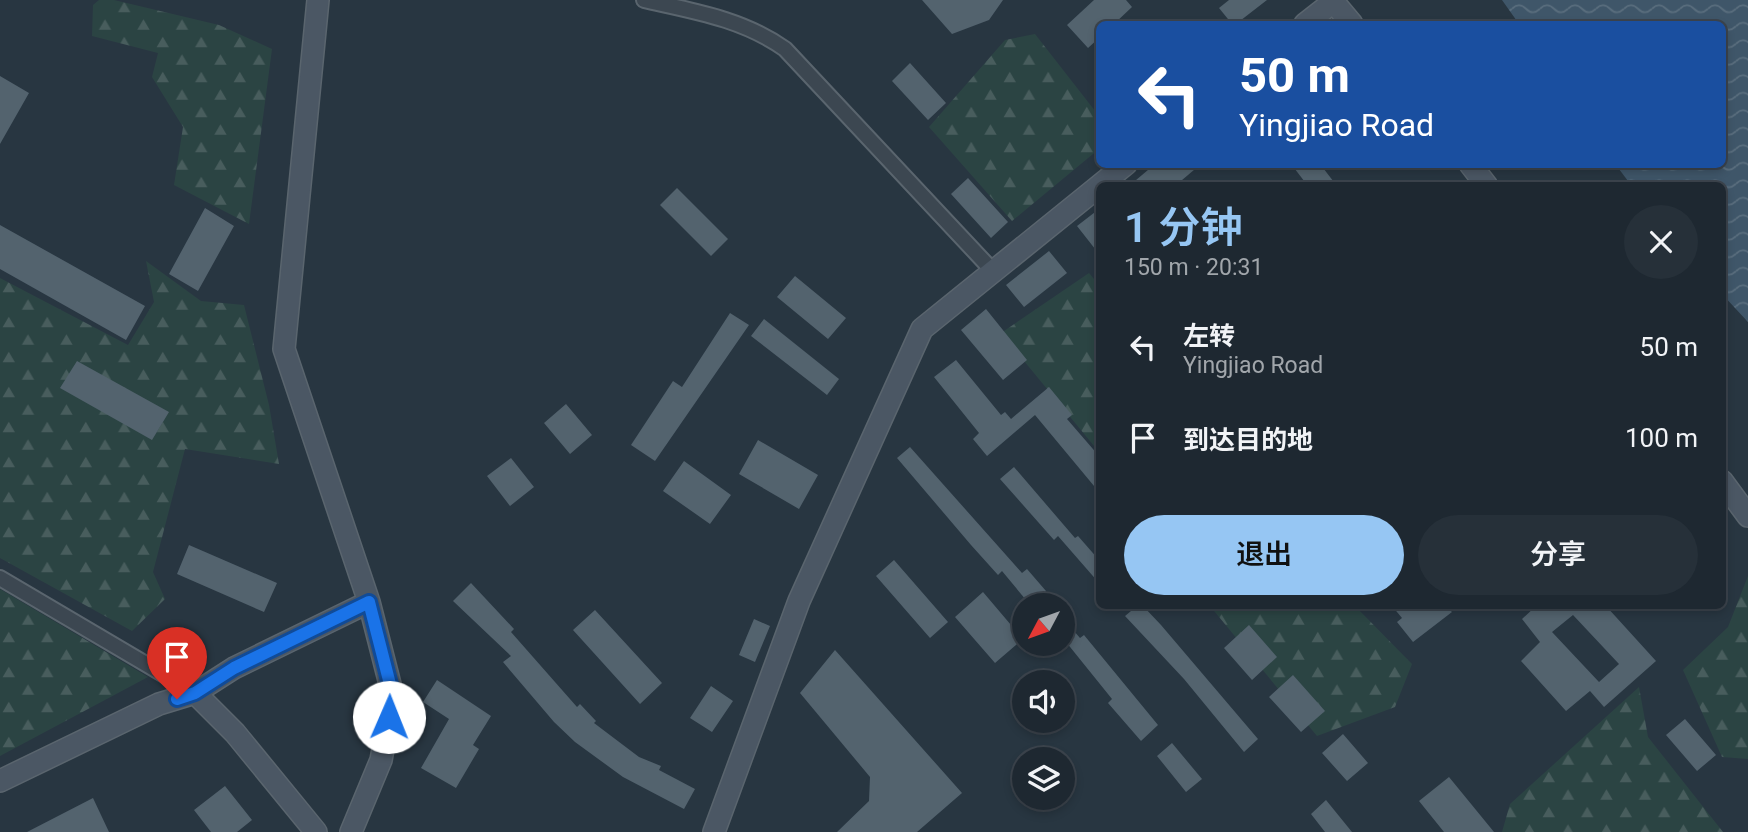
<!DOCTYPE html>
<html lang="zh">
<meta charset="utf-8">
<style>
:root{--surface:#1e2831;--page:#263039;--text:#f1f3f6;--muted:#a1a6ab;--line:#3c444d;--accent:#96c6f3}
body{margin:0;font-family:Roboto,"Noto Sans SC",sans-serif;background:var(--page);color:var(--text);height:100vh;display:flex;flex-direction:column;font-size:26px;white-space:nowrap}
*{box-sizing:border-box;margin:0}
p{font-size:23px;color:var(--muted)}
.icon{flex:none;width:38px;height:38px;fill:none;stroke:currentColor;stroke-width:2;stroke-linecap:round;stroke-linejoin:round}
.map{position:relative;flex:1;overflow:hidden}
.panel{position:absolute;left:1096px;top:182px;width:630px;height:427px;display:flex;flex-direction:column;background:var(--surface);border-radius:10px;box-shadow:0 4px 10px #0003,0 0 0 2px var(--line)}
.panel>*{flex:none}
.top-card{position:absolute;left:1096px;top:21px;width:630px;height:147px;border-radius:10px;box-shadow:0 4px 10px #0003,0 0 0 2px var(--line);background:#1a4fa0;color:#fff;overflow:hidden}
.needle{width:46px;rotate:229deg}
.fabs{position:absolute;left:1012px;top:593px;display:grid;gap:14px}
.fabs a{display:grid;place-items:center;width:63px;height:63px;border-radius:50%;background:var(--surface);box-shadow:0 4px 10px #0003,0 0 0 2px var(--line);font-size:35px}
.pin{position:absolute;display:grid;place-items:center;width:60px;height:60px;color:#fff;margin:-72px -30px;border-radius:50% 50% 50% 0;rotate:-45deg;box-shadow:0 0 7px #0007}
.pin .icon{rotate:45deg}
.me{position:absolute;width:77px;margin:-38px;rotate:1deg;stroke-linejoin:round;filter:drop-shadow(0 0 5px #0008)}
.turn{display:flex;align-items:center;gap:24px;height:147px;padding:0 28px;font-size:32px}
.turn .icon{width:91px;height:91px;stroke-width:2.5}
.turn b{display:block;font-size:49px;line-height:60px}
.round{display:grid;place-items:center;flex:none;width:74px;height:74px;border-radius:37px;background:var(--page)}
.headline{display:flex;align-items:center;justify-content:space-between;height:119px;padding:0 28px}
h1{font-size:42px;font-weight:600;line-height:52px;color:var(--accent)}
.action{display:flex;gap:14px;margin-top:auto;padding:14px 28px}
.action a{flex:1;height:80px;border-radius:42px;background:var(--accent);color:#111;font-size:28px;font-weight:600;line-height:80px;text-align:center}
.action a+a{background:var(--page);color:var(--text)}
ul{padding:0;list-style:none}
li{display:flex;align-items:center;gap:21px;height:91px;padding:0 28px}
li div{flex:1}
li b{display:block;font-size:26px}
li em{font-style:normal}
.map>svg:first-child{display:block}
.forest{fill:url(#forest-firs)}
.water{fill:url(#water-waves)}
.building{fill:#53636e;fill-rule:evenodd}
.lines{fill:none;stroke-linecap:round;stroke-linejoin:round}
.street-casing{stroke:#5a656e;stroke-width:18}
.secondary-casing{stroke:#5a656e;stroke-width:24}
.street{stroke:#3c4751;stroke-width:14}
.secondary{stroke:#4b5764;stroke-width:21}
.route-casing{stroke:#114b97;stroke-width:18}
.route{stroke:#1a73e8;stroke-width:12}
</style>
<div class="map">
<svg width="1748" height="832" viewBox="0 0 1748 832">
<defs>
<pattern id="forest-firs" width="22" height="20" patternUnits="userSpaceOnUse" patternTransform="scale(1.75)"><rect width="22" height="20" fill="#2b4443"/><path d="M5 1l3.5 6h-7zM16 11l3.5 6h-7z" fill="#485d5d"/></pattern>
<pattern id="water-waves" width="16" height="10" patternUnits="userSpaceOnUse" patternTransform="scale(1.75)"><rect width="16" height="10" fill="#3f5669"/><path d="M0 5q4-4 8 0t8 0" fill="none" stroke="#596d7d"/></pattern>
</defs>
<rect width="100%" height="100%" fill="#283641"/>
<!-- forest -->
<path class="forest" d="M 99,0 L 114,0 L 219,25 L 272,49 L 249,224 L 174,185 L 183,127 L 152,77 L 158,53 L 92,36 L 93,5 Z
M 1035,34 L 1099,116 L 1099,149 L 1012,221 L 929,127 L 1005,40 Z
M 146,261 L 201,301 L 244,305 L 269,405 L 279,464 L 185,449 L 153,572 L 165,599 L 132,631 L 0,558 L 0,278 L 128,345 L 154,302 Z
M 1089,273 L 1099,285 L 1099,452 L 1001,333 Z
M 1748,576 L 1748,759 L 1722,757 L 1683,670 L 1728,627 Z
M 0,589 L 148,677 L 0,756 Z
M 1210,606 L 1355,606 L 1412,664 L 1395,707 L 1317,736 Z
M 1639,687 L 1648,737 L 1723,832 L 1502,832 L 1510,804 Z"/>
<!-- water -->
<path class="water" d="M 1502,0 L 1748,0 L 1748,322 L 1722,294 L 1722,186 L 1631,185 L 1616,165 L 1722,164 L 1722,24 L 1519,24 Z"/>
<!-- building -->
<path class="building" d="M 922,0 L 1003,0 L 989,20 L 952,34 Z
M 1094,0 L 1126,0 L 1132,7 L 1114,24 L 1099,24 L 1099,38 L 1088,48 L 1067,25 Z
M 1229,0 L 1267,0 L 1236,24 L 1232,24 L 1219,8 Z
M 910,63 L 946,103 L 928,120 L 892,81 Z
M 0,76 L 29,93 L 0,144 Z
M 1155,164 L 1201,164 L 1175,186 L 1129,186 Z
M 1291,164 L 1320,164 L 1337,186 L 1308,186 Z
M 968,178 L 1008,222 L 991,238 L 951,194 Z
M 677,188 L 728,239 L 711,256 L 660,205 Z
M 205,208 L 234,226 L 198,291 L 169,274 Z
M 1099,209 L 1099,254 L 1077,226 Z
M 0,225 L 145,306 L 126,340 L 0,269 Z
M 1049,251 L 1067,273 L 1024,307 L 1006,285 Z
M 795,276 L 846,318 L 828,339 L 777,297 Z
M 986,309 L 1027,360 L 1003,380 L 961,330 Z
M 730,313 L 749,325 L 655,461 L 631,445 L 673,381 L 682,387 Z
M 764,319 L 839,379 L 827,395 L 751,336 Z
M 956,360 L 1001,415 L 1005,412 L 1011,419 L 1049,387 L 1072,415 L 1067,419 L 1099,456 L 1099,492 L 1035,415 L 987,456 L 973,439 L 979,433 L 934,377 Z
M 77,361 L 169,412 L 152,440 L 60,388 Z
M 566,404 L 592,435 L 570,454 L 544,423 Z
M 758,440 L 818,475 L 799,509 L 739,474 Z
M 910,447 L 1022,573 L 1027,569 L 1046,591 L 1043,594 L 1052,606 L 1031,606 L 1002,571 L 998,575 L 971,545 L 897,458 Z
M 511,458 L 534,487 L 510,506 L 487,476 Z
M 684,461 L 731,495 L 710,524 L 663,491 Z
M 1014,467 L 1075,538 L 1078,536 L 1099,560 L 1099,583 L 1058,536 L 1054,540 L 1000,479 Z
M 189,545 L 277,583 L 264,612 L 177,574 Z
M 894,560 L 948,622 L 930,638 L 876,576 Z
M 471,583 L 514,629 L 511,632 L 577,707 L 580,704 L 596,721 L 594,723 L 639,757 L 661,766 L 659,770 L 695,789 L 684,809 L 623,777 L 575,742 L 554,722 L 503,662 L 511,656 L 453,601 Z
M 983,592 L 1023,639 L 995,663 L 955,617 Z
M 1137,606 L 1143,606 L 1161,625 L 1258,739 L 1244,752 L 1184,679 L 1125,616 Z
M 1392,606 L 1446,606 L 1452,612 L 1413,642 L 1397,622 L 1402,618 Z
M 1536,606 L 1606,606 L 1656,661 L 1604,707 L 1590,691 L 1566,711 L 1521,661 L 1540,642 L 1522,619 ZM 1573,615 L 1619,664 L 1599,682 L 1552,632 Z
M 595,610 L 662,683 L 640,704 L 573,630 Z
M 1062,617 L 1080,638 L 1084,635 L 1158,725 L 1141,741 L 1108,703 L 1112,699 L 1062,637 Z
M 754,619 L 770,626 L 755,662 L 739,655 Z
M 1249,625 L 1277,657 L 1252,680 L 1224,648 Z
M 835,650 L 962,793 L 917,832 L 837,832 L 869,801 L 870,777 L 800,693 Z
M 1293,675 L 1325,711 L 1301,732 L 1269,697 Z
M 437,680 L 491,716 L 473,745 L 479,749 L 456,788 L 421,768 L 449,719 L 423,702 Z
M 711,686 L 733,701 L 712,732 L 690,718 Z
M 1685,719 L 1716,755 L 1697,771 L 1666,735 Z
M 1343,734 L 1368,763 L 1347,781 L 1322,753 Z
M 1172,743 L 1202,779 L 1186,792 L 1157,756 Z
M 1449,777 L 1494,832 L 1444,832 L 1419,801 Z
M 225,786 L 252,820 L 237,832 L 211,832 L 194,810 Z
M 93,798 L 109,832 L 27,832 Z
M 1326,800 L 1352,832 L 1325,832 L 1311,814 Z"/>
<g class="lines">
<defs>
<path id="street" d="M 644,0 C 693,11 743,19 785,49 L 992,270
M 0,578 L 195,693"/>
<path id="secondary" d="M 318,0 L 284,349 L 369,602 L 393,696 L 381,760 L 351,832
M 1332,0 L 1352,24
M 1305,24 L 1333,2
M 1470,164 L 1487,186
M 1099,186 L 1126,164
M 1722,481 L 1748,516
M 195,693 L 235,733 L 316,832
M 0,781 L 159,704 L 195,693 L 234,668 L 369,602
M 714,832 L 799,601 L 922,329 L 1099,186"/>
</defs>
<!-- street casing -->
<use href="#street" class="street-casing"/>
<!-- secondary casing -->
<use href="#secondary" class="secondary-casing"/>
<!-- street -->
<use href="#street" class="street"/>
<!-- secondary -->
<use href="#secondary" class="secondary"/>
</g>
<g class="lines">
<defs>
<path id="route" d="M 177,699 L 195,693 L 234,668 L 369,602 L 393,696 L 389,717"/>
</defs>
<!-- route casing -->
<use href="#route" class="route-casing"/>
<!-- route -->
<use href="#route" class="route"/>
</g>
</svg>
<div class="fabs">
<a><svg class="needle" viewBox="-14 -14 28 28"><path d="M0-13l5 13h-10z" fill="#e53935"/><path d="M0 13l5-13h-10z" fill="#a1a6ab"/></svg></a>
<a><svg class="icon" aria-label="sound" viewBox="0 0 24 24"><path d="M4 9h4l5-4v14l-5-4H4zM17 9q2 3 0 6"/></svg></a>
<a><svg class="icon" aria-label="layers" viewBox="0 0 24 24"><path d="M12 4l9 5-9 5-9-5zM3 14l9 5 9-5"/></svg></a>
</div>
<div class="pin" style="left:177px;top:699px;background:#d93025"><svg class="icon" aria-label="arrive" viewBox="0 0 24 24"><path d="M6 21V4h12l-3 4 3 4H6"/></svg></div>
<svg class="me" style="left:389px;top:717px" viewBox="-20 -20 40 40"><circle r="19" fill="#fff"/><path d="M0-13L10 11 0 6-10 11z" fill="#1a73e8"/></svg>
<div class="top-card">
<div class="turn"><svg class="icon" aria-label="left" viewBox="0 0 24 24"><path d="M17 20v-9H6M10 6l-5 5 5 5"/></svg><div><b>50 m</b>Yingjiao Road</div></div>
</div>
<section class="panel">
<div class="headline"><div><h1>1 分钟</h1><p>150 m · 20:31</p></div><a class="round"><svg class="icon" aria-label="close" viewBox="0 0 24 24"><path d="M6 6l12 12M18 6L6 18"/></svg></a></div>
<ul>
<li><svg class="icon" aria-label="left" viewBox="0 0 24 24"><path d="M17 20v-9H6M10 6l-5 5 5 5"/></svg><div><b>左转</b><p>Yingjiao Road</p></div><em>50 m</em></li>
<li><svg class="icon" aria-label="arrive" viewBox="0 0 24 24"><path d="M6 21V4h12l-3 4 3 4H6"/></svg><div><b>到达目的地</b></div><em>100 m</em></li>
</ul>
<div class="action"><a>退出</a><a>分享</a></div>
</section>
</div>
